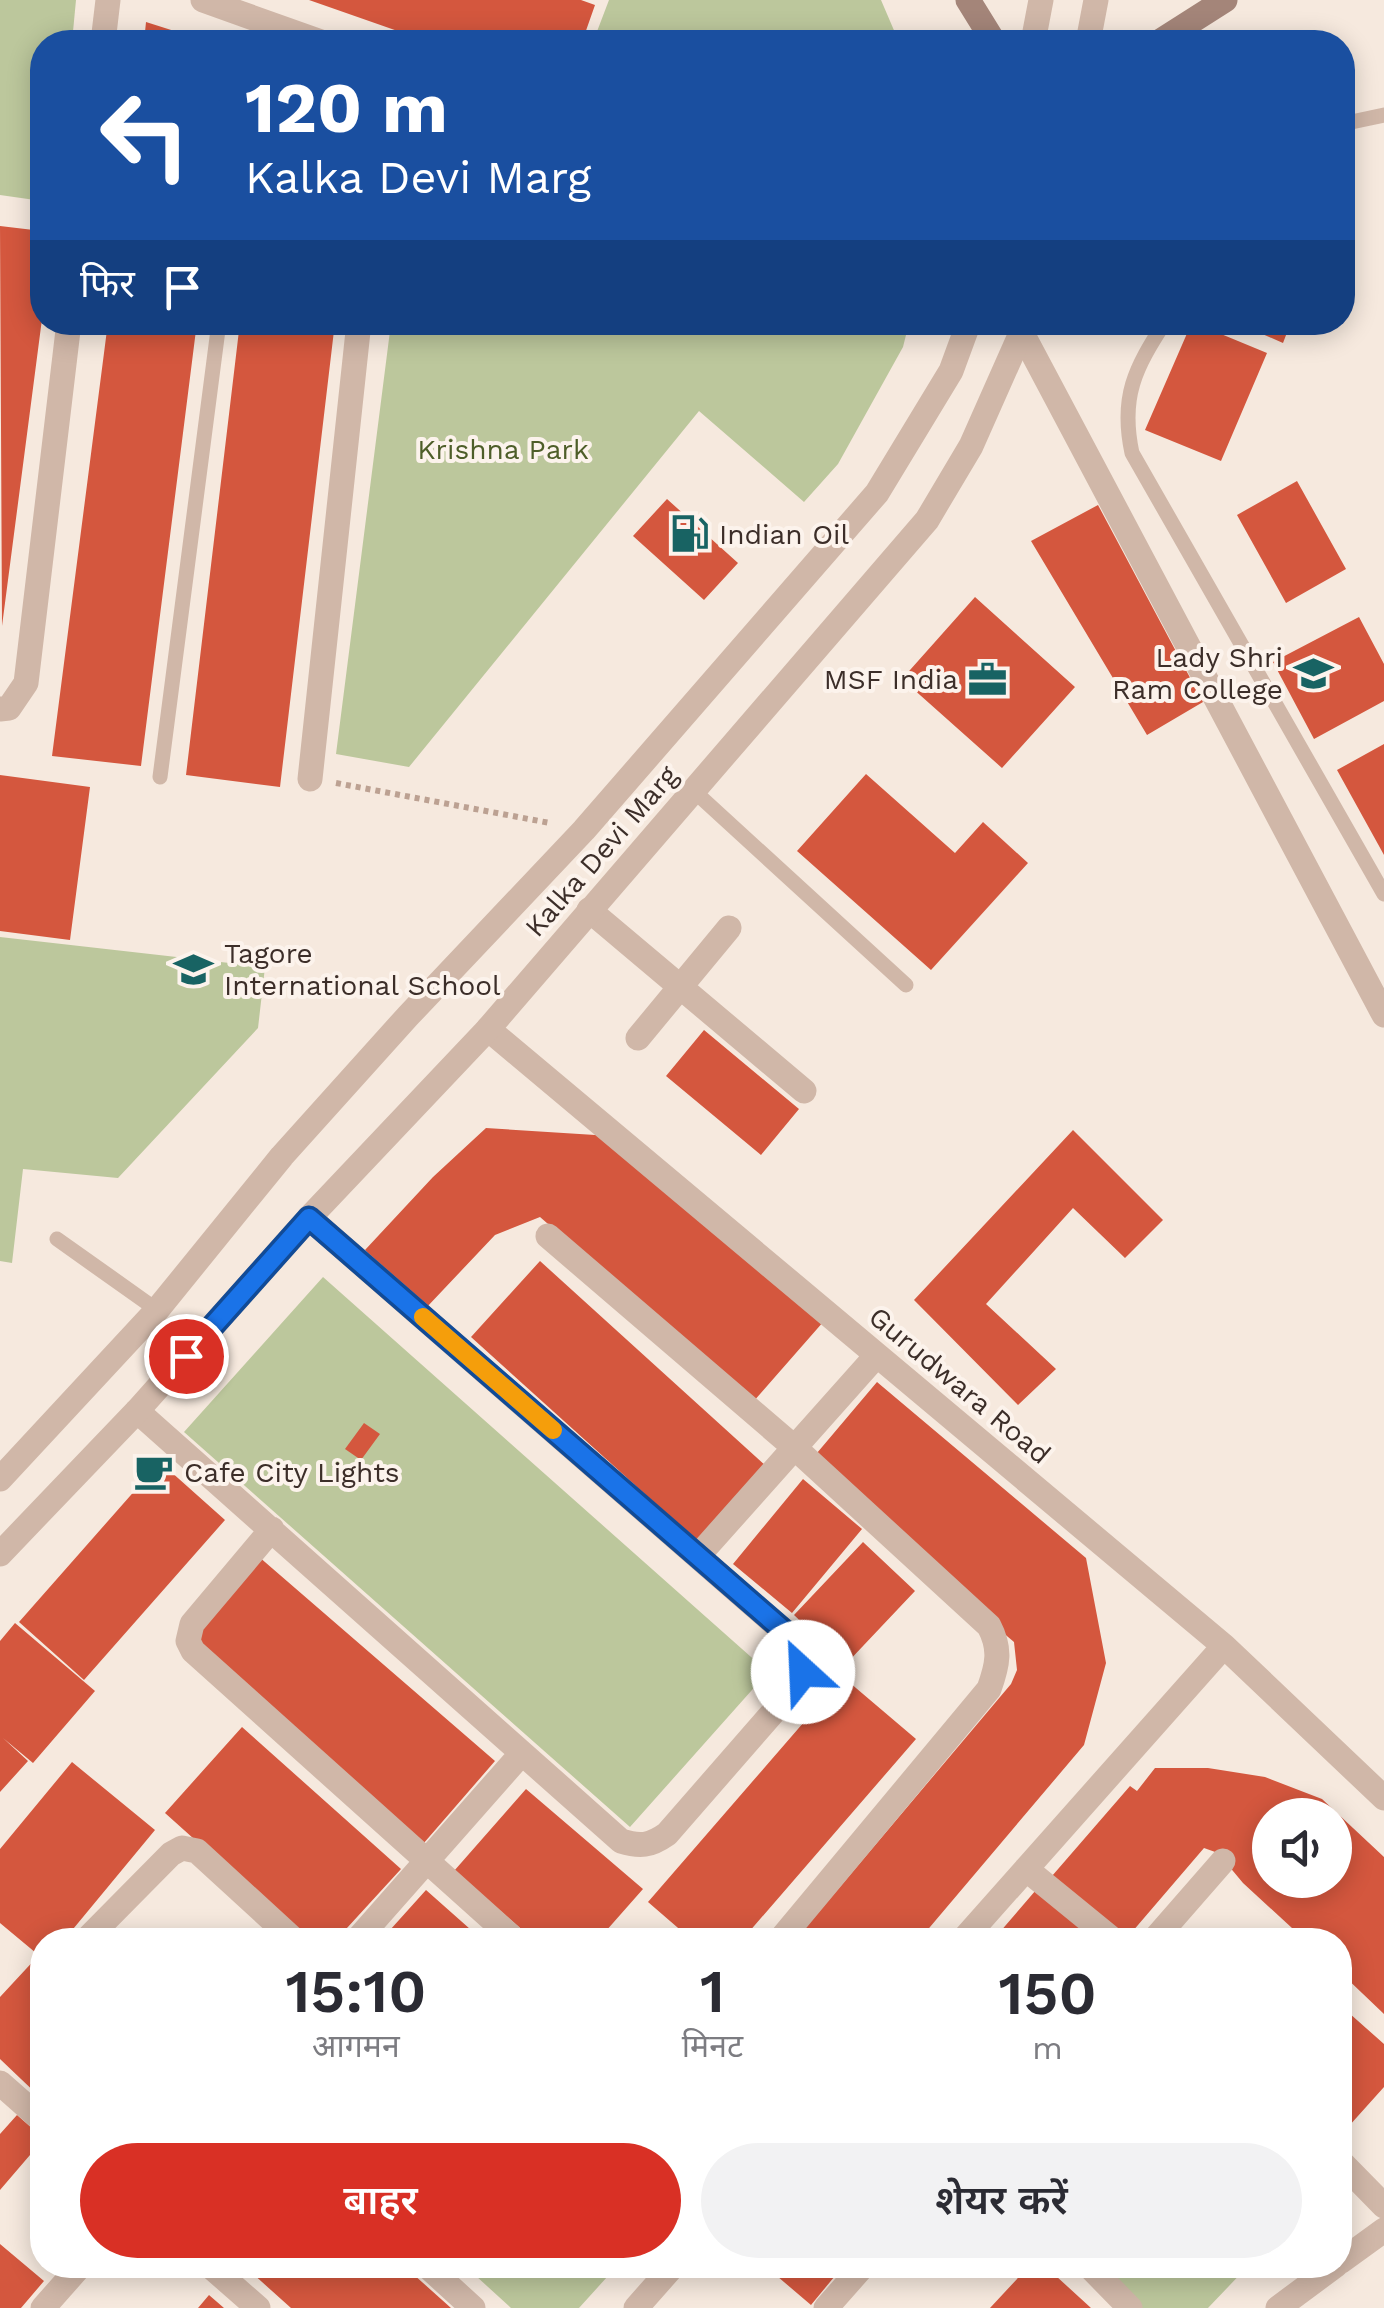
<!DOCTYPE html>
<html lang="hi">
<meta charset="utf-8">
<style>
:root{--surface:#fff;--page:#f2f2f3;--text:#2b2b33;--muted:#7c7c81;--accent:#d93025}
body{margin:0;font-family:"Work Sans","Noto Sans Devanagari",sans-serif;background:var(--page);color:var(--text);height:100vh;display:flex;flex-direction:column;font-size:38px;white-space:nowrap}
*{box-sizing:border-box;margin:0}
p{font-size:32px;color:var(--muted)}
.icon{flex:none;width:55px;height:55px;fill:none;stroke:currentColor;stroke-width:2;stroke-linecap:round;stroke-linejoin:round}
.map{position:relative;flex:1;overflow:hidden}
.drawer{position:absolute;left:30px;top:1928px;width:1322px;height:350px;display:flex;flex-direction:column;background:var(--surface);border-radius:40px;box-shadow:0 5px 25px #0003}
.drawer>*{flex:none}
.top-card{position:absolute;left:30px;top:30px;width:1325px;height:305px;border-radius:40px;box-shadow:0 5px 25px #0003;background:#1a4fa0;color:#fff;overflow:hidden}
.tools{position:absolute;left:1252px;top:1798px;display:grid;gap:20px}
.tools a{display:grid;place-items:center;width:100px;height:100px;border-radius:50%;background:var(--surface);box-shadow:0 5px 25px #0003;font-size:50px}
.pin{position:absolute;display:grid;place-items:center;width:85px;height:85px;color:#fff;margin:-42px;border:5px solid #fff;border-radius:50%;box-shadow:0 2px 10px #0007}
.me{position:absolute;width:110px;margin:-55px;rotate:335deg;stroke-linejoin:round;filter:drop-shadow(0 0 8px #0008)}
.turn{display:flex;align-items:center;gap:35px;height:210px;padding:0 50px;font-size:45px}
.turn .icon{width:130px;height:130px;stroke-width:2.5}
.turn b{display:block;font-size:70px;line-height:85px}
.then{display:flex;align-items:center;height:95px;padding:0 50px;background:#0003;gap:20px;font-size:38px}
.eta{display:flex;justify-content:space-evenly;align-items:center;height:170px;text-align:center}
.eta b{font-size:60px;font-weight:600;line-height:70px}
.primary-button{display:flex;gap:20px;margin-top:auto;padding:20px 50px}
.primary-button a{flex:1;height:115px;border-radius:60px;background:var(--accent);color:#fff;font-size:40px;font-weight:600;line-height:115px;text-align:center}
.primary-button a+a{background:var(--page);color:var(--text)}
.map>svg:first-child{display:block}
.green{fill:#bcc79c}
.building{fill:#d4573e;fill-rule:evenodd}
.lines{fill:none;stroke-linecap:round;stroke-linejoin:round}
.path{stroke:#bca192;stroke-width:6;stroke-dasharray:5 5;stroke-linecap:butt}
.service{stroke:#d0b7a8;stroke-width:15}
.minor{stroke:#d0b7a8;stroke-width:25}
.tertiary{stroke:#d0b7a8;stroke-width:25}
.secondary{stroke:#a48579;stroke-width:25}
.route-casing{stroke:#114b97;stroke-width:25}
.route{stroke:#1a73e8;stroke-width:18}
.slow{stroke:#f59e0b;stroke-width:18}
.labels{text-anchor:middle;stroke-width:8;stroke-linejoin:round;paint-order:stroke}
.park-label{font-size:28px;fill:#4e5e29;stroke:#fcf3ec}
.poi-label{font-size:28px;fill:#3c2e29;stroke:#fcf3ec;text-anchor:start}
.street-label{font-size:28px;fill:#3c2e29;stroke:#fcf3ec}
</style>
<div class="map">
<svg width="1384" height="2308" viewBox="0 0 1384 2308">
<rect width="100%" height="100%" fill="#f6e9de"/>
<!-- green -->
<path class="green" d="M 0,0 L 76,0 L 72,42 L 42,42 L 42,201 L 0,195 Z
M 609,0 L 881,0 L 899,42 L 593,42 Z
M 391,323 L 391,322 L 909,323 L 903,347 L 838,464 L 804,502 L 699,411 L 409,767 L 336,754 Z
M 0,937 L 265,967 L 258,1028 L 118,1178 L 23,1169 L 12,1263 L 0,1261 Z
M 323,1277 L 768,1672 L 630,1827 L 184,1432 Z
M 464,2265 L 615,2265 L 617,2266 L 579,2308 L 511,2308 Z
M 1093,2265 L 1249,2265 L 1208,2308 L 1139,2308 Z"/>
<!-- building -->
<path class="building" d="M 309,0 L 581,0 L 595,5 L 582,42 L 429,42 Z
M 146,22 L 209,42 L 144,42 Z
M 0,226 L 42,231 L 42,319 L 2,626 Z
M 108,322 L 197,322 L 141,766 L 52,756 Z
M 240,322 L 335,322 L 280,787 L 186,775 Z
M 1192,322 L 1267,353 L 1221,461 L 1145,430 Z
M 1235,322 L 1291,322 L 1283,343 Z
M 1297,481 L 1346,569 L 1286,603 L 1237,515 Z
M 667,499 L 738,563 L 704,600 L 633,536 Z
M 1098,505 L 1203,702 L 1147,735 L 1031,541 Z
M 975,597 L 1075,687 L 1002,768 L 902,679 Z
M 1359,617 L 1384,664 L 1384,701 L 1314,739 L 1273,662 Z
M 1384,744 L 1384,855 L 1337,770 Z
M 866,774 L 955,853 L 983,822 L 1028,863 L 931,970 L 797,851 Z
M 0,775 L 90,787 L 70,940 L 0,931 Z
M 704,1030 L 799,1109 L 761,1155 L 666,1076 Z
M 486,1128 L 611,1136 L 824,1321 L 753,1402 L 540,1217 L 495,1235 L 426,1308 L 365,1250 L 433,1177 Z
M 1073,1130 L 1163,1220 L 1125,1258 L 1073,1208 L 986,1304 L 1056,1369 L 1018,1405 L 914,1300 Z
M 540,1261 L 766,1466 L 697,1541 L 471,1337 Z
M 877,1382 L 1086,1558 L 1106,1663 L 1084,1745 L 919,1940 L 795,1940 L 1011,1684 L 1017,1670 L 1014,1642 L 806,1466 Z
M 364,1423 L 380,1434 L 361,1460 L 345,1449 Z
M 160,1462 L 225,1520 L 84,1680 L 19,1622 Z
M 803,1479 L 862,1529 L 792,1613 L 733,1564 Z
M 863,1542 L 915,1591 L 846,1664 L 794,1615 Z
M 258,1556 L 495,1761 L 423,1844 L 186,1638 Z
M 15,1623 L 95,1691 L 33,1763 L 3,1738 L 28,1761 L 0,1792 L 0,1641 Z
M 843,1677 L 916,1739 L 742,1940 L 692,1940 L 648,1902 Z
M 242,1727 L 401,1869 L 336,1940 L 307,1940 L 165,1813 Z
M 72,1762 L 155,1830 L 64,1940 L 42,1940 L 42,1958 L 0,1923 L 0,1849 Z
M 1155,1768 L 1208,1768 L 1265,1777 L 1322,1799 L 1384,1857 L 1384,2014 L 1340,1972 L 1340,1940 L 1305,1940 L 1243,1883 L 1218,1853 L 1204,1848 L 1126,1939 L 1052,1876 L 1130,1786 L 1137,1791 ZM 1270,1815 L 1335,1815 L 1335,1880 L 1270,1880 Z
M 526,1789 L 643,1889 L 598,1940 L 534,1940 L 454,1871 Z
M 426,1890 L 470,1929 L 482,1940 L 381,1940 Z
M 1036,1890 L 1095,1940 L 993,1940 Z
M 38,1956 L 42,1960 L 42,2099 L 0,2059 L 0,1997 Z
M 1340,2005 L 1384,2044 L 1384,2087 L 1340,2136 Z
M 17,2115 L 42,2137 L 42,2141 L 0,2190 L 0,2134 Z
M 0,2244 L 44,2281 L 21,2308 L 0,2308 Z
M 243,2265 L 403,2265 L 451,2308 L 291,2308 Z
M 764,2265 L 844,2265 L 811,2305 Z
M 1030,2265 L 1044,2265 L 1091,2308 L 990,2308 Z
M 209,2295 L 224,2308 L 198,2308 Z"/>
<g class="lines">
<!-- path -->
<path class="path" d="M 336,783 L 550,823"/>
<!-- service -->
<path class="service" d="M 1342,124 L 1384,115
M 1165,322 C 1135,368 1120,397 1132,453 L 1384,894
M 160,777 L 219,322
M 694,791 L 906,985
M 57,1239 L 157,1310"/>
<!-- minor -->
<path class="minor" d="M 203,0 L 321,42
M 103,42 L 108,0
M 1022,333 L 1384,1015
M 0,709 L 9,708 L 26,683 L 69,322
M 310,779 L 359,322
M 589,910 L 804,1091
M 488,1029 L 1224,1646 L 1384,1798
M 638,1038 L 729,928
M 548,1236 L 795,1448 L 989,1626 C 1001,1649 998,1664 989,1689 L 780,1940
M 137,1411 L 621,1841 C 640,1847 650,1846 667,1834 L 796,1686 C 804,1669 806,1660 797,1643 L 309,1218
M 272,1529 L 192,1624 L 188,1641 L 193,1651 L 515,1940
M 698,1556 L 877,1355
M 1026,1869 L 1113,1940
M 86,1940 L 171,1854 L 182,1848 L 197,1851 L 294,1940
M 357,1940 L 522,1753
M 963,1940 L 1224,1646
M 1154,1940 L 1223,1861
M 0,2083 L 42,2120
M 1340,2161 L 1384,2206
M 1340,2262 L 1384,2230
M 209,2265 L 258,2308
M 426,2265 L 473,2308
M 1088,2265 L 1130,2308
M 43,2308 L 81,2265
M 636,2308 L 674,2265
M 826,2308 L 864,2265
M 1278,2308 L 1336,2265"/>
<!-- tertiary -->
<path class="tertiary" d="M 1033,42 L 1041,0
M 1088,42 L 1096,0
M 0,1479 L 157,1310 L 282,1156 L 408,1016 L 584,830 L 877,493 L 951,371 L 969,322
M 0,1554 L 137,1411 L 309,1218 L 488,1029 L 927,520 L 971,446 L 1026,322"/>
<!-- secondary -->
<path class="secondary" d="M 968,0 L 994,42
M 1159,42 L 1225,0"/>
</g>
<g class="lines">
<defs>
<path id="route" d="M 186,1356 L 309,1218 L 798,1643 L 805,1657 L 803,1672"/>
</defs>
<!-- route casing -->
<use href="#route" class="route-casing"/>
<!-- route -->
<use href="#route" class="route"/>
<!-- slow -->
<path class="slow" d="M 423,1317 L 553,1430"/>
</g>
<!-- icons -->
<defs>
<symbol id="fuel-bare" viewBox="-9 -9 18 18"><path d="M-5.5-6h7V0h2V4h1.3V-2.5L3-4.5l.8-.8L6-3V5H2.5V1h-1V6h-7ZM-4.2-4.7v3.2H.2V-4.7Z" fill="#186363" stroke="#fcf3ec" stroke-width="2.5" paint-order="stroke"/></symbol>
<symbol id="university-bare" viewBox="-9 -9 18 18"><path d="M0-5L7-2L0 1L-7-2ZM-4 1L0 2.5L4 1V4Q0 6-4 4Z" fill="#186363" stroke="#fcf3ec" stroke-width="2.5" paint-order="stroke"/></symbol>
<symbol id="office-bare" viewBox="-9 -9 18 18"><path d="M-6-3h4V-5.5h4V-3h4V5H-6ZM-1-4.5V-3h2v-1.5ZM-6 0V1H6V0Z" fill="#186363" stroke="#fcf3ec" stroke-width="2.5" paint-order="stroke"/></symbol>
<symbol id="school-bare" viewBox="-9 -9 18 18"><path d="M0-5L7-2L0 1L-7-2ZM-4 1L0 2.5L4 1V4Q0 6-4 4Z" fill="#186363" stroke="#fcf3ec" stroke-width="2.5" paint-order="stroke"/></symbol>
<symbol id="cafe-bare" viewBox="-9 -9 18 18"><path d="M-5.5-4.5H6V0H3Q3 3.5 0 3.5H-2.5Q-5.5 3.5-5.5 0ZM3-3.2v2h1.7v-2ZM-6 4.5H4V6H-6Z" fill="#186363" stroke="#fcf3ec" stroke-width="2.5" paint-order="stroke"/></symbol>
</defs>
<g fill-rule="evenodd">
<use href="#fuel-bare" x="662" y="506" width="55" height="55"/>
<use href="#university-bare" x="1286" y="646" width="55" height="55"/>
<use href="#office-bare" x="960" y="652" width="55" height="55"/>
<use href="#school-bare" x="166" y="942" width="55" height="55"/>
<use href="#cafe-bare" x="126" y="1444" width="55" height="55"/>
</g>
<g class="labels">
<!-- park labels -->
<g class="park-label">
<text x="503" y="459">Krishna Park</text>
</g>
<!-- poi labels -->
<g class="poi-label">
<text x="719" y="544">Indian Oil</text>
<text x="1283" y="667" text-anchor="end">Lady Shri<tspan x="1283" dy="32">Ram College</tspan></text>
<text x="958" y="689" text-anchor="end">MSF India</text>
<text x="224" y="963">Tagore<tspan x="224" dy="32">International School</tspan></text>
<text x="184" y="1482">Cafe City Lights</text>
</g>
<!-- street labels -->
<g class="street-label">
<text transform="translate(601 851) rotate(-49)" y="10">Kalka Devi Marg</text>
<text transform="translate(960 1385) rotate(40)" y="10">Gurudwara Road</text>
</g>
</g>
</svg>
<div class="tools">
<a><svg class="icon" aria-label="sound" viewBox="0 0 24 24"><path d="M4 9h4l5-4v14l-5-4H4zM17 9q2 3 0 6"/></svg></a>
</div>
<div class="pin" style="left:186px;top:1356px;background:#d93025"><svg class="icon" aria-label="arrive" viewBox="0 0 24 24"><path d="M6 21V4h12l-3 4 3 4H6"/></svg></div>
<svg class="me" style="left:803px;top:1672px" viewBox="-20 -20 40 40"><circle r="19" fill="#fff"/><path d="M0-13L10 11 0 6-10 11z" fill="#1a73e8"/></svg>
<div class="top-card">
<div class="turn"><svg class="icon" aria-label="left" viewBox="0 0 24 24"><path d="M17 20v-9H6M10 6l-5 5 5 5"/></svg><div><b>120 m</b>Kalka Devi Marg</div></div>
<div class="then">फिर<svg class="icon" aria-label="arrive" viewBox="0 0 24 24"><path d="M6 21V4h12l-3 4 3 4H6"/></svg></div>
</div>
<section class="drawer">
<div class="eta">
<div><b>15:10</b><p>आगमन</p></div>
<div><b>1</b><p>मिनट</p></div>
<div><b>150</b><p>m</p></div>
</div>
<div class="primary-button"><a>बाहर</a><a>शेयर करें</a></div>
</section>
</div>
